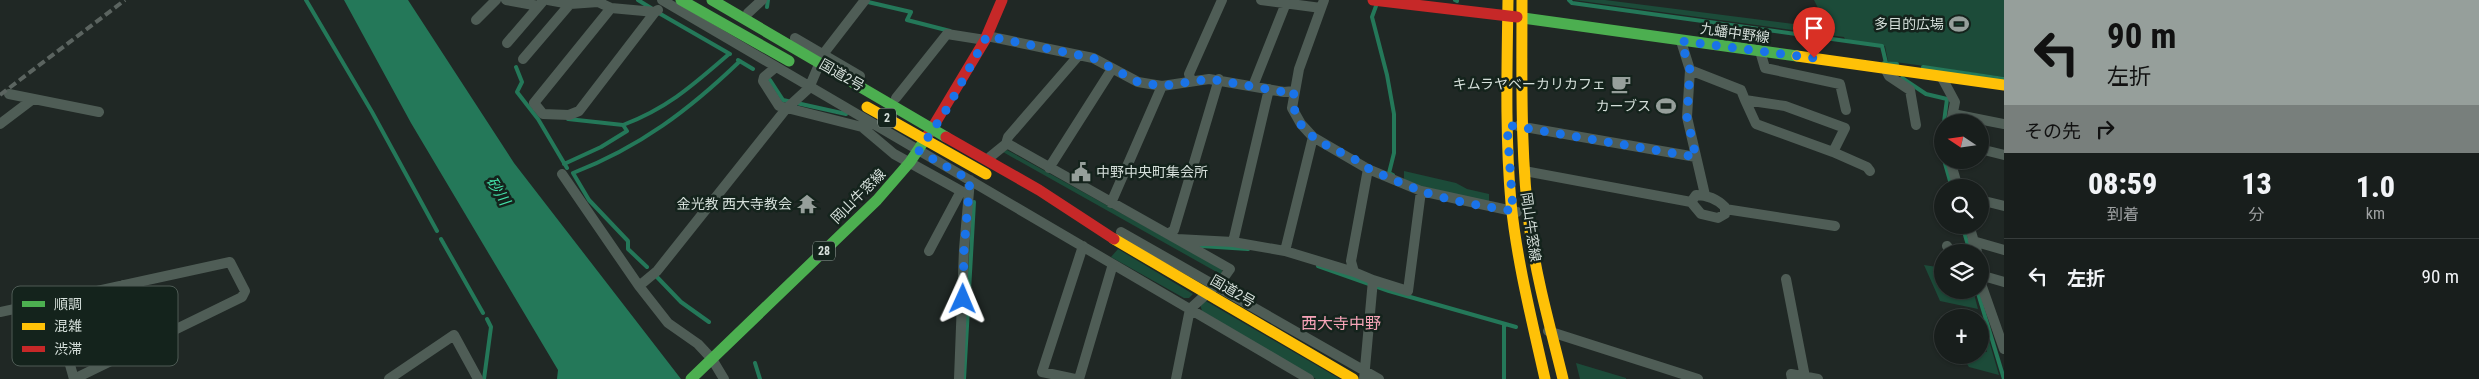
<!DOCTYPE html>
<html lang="ja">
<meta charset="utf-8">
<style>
:root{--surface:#181e1c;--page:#212725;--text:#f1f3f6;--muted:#9fa2a3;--line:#363c3b}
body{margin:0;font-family:"Roboto Condensed","Noto Sans JP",sans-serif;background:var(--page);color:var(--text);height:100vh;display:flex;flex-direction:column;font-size:19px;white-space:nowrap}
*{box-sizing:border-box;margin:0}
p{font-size:16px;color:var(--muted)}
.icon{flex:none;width:28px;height:28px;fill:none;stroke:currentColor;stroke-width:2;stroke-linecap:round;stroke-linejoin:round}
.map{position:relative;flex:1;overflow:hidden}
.panel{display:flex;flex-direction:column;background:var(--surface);width:475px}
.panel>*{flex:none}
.banner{background:#969f9b;color:#111;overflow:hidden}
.needle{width:32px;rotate:283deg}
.fabs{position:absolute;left:1934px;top:114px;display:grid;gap:10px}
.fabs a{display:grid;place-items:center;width:55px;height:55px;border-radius:50%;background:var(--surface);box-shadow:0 1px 4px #0004,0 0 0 1px var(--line);font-size:25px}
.pin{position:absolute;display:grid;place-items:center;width:42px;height:42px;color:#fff;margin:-51px -21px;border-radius:50% 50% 50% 0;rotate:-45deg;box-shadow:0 0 5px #0007}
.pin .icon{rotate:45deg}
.me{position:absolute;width:55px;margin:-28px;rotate:1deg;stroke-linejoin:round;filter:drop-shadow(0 0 4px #0008)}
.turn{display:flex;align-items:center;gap:18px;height:105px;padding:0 20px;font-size:22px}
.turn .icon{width:65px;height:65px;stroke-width:2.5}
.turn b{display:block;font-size:35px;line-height:42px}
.then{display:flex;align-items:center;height:48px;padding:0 20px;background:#0003;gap:10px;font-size:19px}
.eta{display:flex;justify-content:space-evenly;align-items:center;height:85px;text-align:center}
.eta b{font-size:30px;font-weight:800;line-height:35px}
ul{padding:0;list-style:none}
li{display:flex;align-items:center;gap:15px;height:75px;padding:0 20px;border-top:1px solid var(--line)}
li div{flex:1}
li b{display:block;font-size:19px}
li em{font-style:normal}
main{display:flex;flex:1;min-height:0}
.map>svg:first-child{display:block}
.green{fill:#1c4b39}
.water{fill:#247859}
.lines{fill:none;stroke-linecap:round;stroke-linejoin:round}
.stream{stroke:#247859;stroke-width:4}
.street{stroke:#4f5d56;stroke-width:10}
.fast{stroke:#4caf50;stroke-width:11}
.slow{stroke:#ffc107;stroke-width:11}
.jam{stroke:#c62828;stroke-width:11}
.rail{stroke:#5b6460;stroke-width:4;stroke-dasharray:8 4;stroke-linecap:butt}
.fast-bridge{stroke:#4caf50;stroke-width:11}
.slow-bridge{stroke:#ffc107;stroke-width:11}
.jam-bridge{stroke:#c62828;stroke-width:11}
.route{stroke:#1a73e8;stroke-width:9;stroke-dasharray:0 16.2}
.labels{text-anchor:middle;stroke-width:5;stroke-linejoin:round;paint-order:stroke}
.shield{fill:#14231c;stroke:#9ba7a1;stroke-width:1}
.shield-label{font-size:12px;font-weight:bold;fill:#d5dfda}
.poi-label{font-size:14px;fill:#d5dfda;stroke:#14231c;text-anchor:end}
.street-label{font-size:14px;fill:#d5dfda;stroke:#14231c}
.water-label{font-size:15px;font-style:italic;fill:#44e4aa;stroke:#14231c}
.quarter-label{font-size:16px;fill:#f6a4b8;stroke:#14231c}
.key{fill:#14231c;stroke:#4e5b55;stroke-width:1}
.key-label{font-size:14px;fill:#d5dfda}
</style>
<main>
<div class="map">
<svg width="2004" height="379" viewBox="0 0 2004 379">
<rect width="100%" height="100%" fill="#202825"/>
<!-- green -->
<path class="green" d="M 1574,0 L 1605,0 L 1825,28 L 1827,26 L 1814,0 L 2004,0 L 2004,77 L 1888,61 L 1885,46 L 1846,41 L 1844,37 Z
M 1007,150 L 1222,269 L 1222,275 L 1003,152 Z
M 1404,171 L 1456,183 L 1467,189 L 1489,194 L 1489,202 L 1420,186 L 1404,180 Z
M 1118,249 L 1193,294 L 1189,298 L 1184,298 L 1111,257 Z
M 1924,265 L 1937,267 L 1942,265 L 1942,290 L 1973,290 L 1978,309 L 1940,301 Z
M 1204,300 L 1340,379 L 1316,379 L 1202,311 L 1200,304 Z
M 1983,329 L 1986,330 L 1999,375 L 1969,367 L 1961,355 L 1980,355 L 1980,351 L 1987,352 L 1985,346 L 1988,345 Z
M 1576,363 L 1626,378 L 1626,379 L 1580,379 Z"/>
<!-- water -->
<path class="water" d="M 344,0 L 408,0 L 514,163 L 681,379 L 557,379 L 558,370 L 411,123 Z"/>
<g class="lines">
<!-- stream -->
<path class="stream" d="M 306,0 L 372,112 L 437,231
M 638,0 L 651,8
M 1455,0 L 1457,1
M 1569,0 L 1572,3 L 1882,46 L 1886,63
M 868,2 L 911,12 L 907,20 L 950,31
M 1376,6 L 1372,17 L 1387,75 L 1394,114 L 1394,153 L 1389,173 L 1393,175
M 767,7 L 768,0
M 657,12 L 730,54
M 738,60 L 753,69
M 1884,63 L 1897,64
M 516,67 L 522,82 L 517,92 L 538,119 L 567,168
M 1923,67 L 2004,79
M 1902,78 L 1926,94 L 1947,99 L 1944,122
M 770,80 L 783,100 L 846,114
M 568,119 L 623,125
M 1942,131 L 1940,145 L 1942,155
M 1944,160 L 1952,188
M 564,164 L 601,147 L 627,131 L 623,125 C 668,108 693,85 729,54
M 1962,225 L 1970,252
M 441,239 L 483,313
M 1201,246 L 1248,249
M 1318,266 L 1389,291 L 1516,327
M 647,267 L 628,249 L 628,241 L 589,200 L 573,173 C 640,147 689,110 740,61
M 656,276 L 681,302 L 709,322
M 1977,290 L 2004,379
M 1504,324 L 1504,379
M 755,363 L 760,379
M 484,379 L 491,327 L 487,319
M 964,379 L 974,202"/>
<!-- street -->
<path class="street" d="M 506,0 L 539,6
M 548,0 L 570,4 L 598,2 L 611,8 L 655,12 L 658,10
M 662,0 L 1309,379
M 1261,0 L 1321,8
M 1324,0 L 1299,69 L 1292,108 L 1301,124 L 1313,137 L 1368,169
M 611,8 L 534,103 L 543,114 L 569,115 L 579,111 L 655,12
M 748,13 L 762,0
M 476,20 L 496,0
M 987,36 L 1093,58 L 1138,82 L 1162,86 L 1209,79 L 1284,92 L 1294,91
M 795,38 L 860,76
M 1681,41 L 1690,70 L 1687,117 L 1705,195
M 507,43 L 544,0
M 1760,51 L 1765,68 L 1840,84 L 1846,110
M 523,59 L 570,4
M 776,67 L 764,77 L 763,81 L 779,106 L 862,127 L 894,154 L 961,191 L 929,251
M 1885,68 L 1889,76 L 1910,90 L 1916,125
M 1690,70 L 1741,90 L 1745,100
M 1941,76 L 1955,102 L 1951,122
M 1191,81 L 1189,74 L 1222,0
M 1253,86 L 1286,3
M 9,94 L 99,112
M 896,98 L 947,34 L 985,40
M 1745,100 L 1785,106 L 1845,128 L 1833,152 L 1756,124 Z
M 1953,114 L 2004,124
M 0,124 L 33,99
M 1518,126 L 1696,157
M 1006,144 L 1008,137 L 1079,55
M 1980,149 L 2004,155
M 1833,152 L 1867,167 L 1870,171
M 990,157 L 1006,144 L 1010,145 L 1230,269 L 1223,279 L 1190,309 L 1176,379
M 1950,160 L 1958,188
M 1049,168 L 1112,69
M 1524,171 L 1691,202
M 562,174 L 639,286 L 668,323 L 698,344 L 712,359 L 724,379
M 1696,195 C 1708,195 1717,199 1725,207 L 1725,214 L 1718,218 L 1701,214 L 1691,202 Z
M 1980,200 L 2004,206
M 1111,203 L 1162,86
M 1725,209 L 1835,226
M 1969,225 L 1977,252
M 1121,232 L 1379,379
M 1168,234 L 1174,230 L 1219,79
M 1177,239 L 1233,242 L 1269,89
M 1973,241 L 2004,250
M 1233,242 L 1285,251 L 1354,272
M 1947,246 L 1951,252
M 1285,251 L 1313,137
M 1980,263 L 1980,268
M 1980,275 L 2004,282
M 1786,279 L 1805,377
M 1373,280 L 1408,291 L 1421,191
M 1980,281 L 2004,349
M 123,285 L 141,346
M 639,286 L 657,271 L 786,109 L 809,88 L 824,53 L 865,0
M 52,301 L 74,379
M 0,312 L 230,262 L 245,291 L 242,297 L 74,379
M 1548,331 L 1698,379
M 389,379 L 454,335 L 478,379
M 959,379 L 964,249 L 970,180
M 1075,379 L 1042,372 L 1083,246
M 1079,379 L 1113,264
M 1364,379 L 1373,280 L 1354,272 L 1351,261 L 1368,169 L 1421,191 L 1517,212
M 1792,379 L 1791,374 L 1818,379"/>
<!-- fast -->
<path class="fast" d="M 1523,18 L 1797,56
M 691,379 L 877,200 L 910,162 L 928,135"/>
<!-- slow -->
<path class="slow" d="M 1508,0 C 1507,67 1505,135 1511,203 C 1517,262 1532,321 1545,379
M 1522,0 C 1522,77 1520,154 1530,231 C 1537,281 1551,330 1563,379
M 1797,56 L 2004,85"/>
<!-- jam -->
<path class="jam" d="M 1373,0 L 1517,17
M 928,135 L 985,40 L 1002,0"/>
<!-- rail -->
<path class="rail" d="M 0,95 L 125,0"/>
<!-- fast-bridge -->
<path class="fast-bridge" d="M 681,0 L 789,61
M 712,0 L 946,137"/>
<!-- slow-bridge -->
<path class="slow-bridge" d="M 867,107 L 986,174
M 1114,239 L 1353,379"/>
<!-- jam-bridge -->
<path class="jam-bridge" d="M 946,137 L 1039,190 L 1114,239"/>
</g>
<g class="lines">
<!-- route -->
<path class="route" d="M 963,299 L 964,249 L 970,180 L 919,151 L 948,107 L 987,36 L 1093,58 L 1138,82 L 1162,86 L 1210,79 L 1284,92 L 1294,91 C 1289,133 1323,143 1354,159 C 1360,162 1364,167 1370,169 C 1386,177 1403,184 1419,190 C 1447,201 1484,206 1513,211 L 1507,125 L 1696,157 L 1687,117 L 1690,70 L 1681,41 L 1814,58"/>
</g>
<!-- icons -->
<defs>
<symbol id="stadium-bare" viewBox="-9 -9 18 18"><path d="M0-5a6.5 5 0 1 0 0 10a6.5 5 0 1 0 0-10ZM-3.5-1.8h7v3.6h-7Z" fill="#969f9b" stroke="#14231c" stroke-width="2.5" paint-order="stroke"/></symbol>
<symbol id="cafe-bare" viewBox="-9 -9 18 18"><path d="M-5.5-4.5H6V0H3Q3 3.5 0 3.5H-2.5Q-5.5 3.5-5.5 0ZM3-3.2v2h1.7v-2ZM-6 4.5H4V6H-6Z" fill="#969f9b" stroke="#14231c" stroke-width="2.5" paint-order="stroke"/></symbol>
<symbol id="civic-bare" viewBox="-9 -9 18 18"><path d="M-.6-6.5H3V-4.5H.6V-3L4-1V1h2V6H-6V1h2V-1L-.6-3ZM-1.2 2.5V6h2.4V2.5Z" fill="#969f9b" stroke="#14231c" stroke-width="2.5" paint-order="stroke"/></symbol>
<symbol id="temple-bare" viewBox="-9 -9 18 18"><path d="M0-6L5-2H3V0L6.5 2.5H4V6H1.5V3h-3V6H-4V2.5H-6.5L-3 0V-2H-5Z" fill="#969f9b" stroke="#14231c" stroke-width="2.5" paint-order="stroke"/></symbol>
</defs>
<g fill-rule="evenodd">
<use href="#stadium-bare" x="1945" y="10" width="28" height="28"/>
<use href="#cafe-bare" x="1607" y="70" width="28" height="28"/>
<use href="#stadium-bare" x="1652" y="92" width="28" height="28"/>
<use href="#civic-bare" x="1067" y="158" width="28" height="28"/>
<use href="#temple-bare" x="793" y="190" width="28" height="28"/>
</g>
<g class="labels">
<!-- shield labels -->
<g class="shield">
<rect x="878" y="108.5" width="18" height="19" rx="4"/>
<rect x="813" y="241.5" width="22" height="19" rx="4"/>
</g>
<g class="shield-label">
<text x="887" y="122">2</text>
<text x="824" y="255">28</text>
</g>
<!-- poi labels -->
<g class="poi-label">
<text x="1944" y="29">多目的広場</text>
<text x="1606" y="89">キムラヤベーカリカフェ</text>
<text x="1651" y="111">カーブス</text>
<text x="1096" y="177" text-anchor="start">中野中央町集会所</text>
<text x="792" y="209">金光教 西大寺教会</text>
</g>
<!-- street labels -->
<g class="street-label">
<text transform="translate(1735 33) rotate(8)" y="5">九蟠中野線</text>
<text transform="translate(842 75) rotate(30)" y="5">国道2号</text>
<text transform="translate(858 196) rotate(-45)" y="5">岡山牛窓線</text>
<text transform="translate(1531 227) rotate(82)" y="5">岡山牛窓線</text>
<text transform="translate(1233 291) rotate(30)" y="5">国道2号</text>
</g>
<!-- water labels -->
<g class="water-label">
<text transform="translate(498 191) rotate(58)" y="5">砂川</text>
</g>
<!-- quarter labels -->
<g class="quarter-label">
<text x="1341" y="329">西大寺中野</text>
</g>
</g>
<!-- legend -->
<rect x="12" y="286" width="166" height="80" rx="8" class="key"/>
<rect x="22" y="301" width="23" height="6" fill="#4caf50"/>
<rect x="22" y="323" width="23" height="7" fill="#ffc107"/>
<rect x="22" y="346" width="23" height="6" fill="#c62828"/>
<g class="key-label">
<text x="54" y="309">順調</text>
<text x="54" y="331">混雑</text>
<text x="54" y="354">渋滞</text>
</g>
</svg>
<div class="fabs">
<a><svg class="needle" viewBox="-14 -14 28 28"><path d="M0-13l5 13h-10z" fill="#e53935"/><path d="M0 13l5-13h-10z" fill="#9fa2a3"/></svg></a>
<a><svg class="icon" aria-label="search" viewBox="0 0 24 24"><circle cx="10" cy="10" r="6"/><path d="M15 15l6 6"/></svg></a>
<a><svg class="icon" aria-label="layers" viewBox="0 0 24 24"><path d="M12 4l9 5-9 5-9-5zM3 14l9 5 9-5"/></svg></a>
<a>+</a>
</div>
<div class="pin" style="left:1814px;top:58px;background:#d93025"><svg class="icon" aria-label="arrive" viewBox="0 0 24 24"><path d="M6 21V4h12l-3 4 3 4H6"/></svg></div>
<svg class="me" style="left:963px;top:299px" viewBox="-20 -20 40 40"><path d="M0-17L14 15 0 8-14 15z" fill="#1a73e8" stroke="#fff" stroke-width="4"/></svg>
</div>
<section class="panel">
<div class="banner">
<div class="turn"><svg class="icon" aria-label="left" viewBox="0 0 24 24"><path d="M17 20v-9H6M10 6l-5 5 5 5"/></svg><div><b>90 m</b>左折</div></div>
<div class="then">その先<svg class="icon" aria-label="right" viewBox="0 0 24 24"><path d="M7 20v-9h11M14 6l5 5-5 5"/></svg></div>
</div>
<div class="eta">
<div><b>08:59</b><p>到着</p></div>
<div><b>13</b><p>分</p></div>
<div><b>1.0</b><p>km</p></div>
</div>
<ul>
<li><svg class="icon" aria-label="left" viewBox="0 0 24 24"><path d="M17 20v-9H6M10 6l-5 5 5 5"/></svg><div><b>左折</b></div><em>90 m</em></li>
</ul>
</section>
</main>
